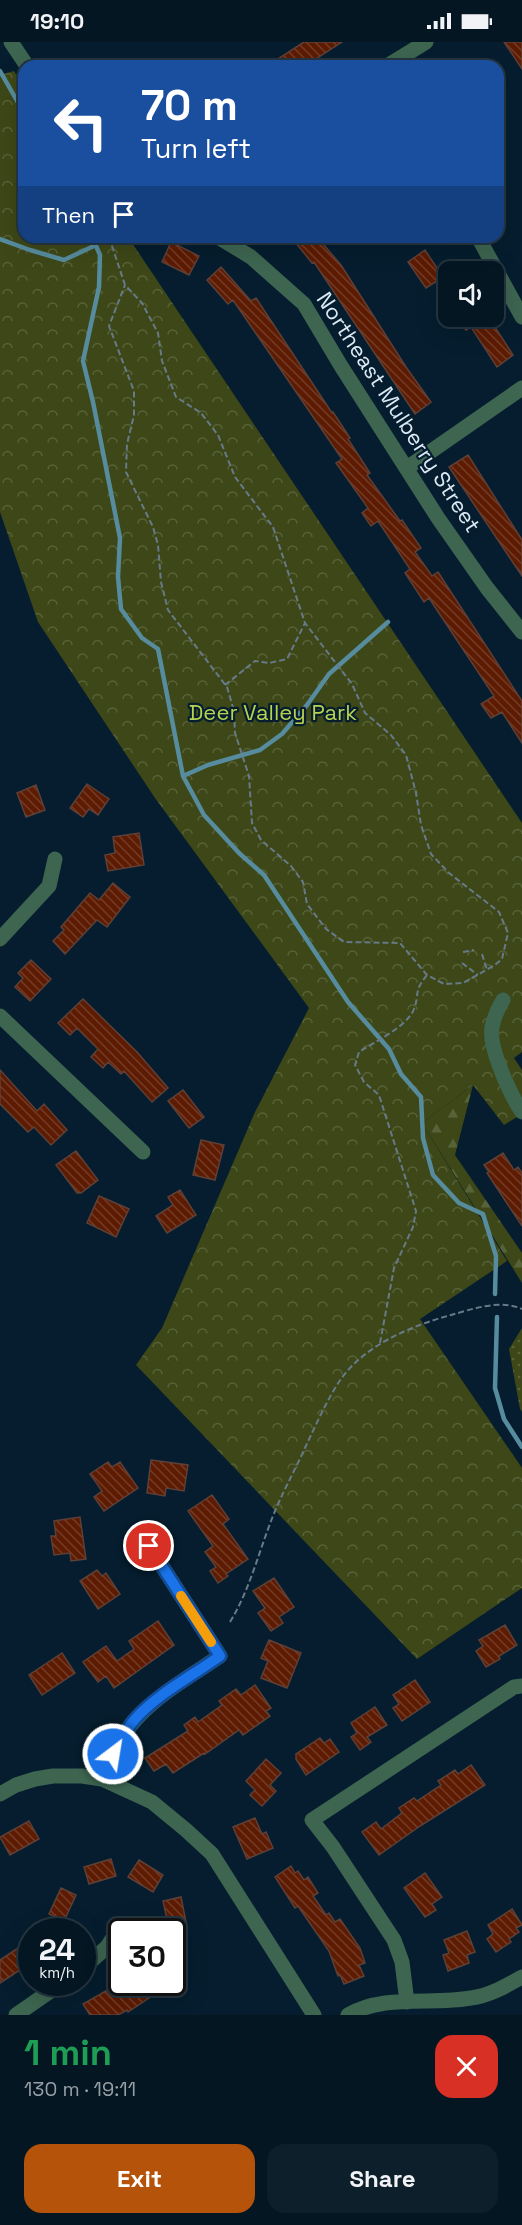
<!DOCTYPE html>
<meta charset="utf-8">
<style>
:root{--surface:#041622;--page:#0d1f2a;--text:#f1f3f6;--muted:#979fa5;--line:#253540;--accent:#b45309}
body{margin:0;font-family:"Space Grotesk",sans-serif;background:var(--page);color:var(--text);height:100vh;display:flex;flex-direction:column;font-size:22px;white-space:nowrap}
*{box-sizing:border-box;margin:0}
p{font-size:20px;color:var(--muted)}
.icon{flex:none;width:33px;height:33px;fill:none;stroke:currentColor;stroke-width:2;stroke-linecap:round;stroke-linejoin:round}
.map{position:relative;height:1973px;overflow:hidden}
.panel{display:flex;flex-direction:column;background:var(--surface);flex:1}
.panel>*{flex:none}
.banner{position:absolute;left:18px;top:18px;width:486px;height:183px;border-radius:18px;box-shadow:0 6px 24px #0002,0 0 0 2px var(--line);background:#1a4fa0;color:#fff;overflow:hidden}
.controls{position:absolute;left:438px;top:219px;display:grid;gap:12px}
.controls a{display:grid;place-items:center;width:66px;height:66px;border-radius:12px;background:var(--surface);box-shadow:0 6px 24px #0002,0 0 0 2px var(--line);font-size:30px}
.speed{position:absolute;left:18px;top:1876px;display:flex;gap:12px;font-size:30px;font-weight:700;text-align:center}
.speed>*{display:grid;place-content:center;width:78px;height:78px;border-radius:50%;background:var(--surface);box-shadow:0 6px 24px #0002,0 0 0 2px var(--line);line-height:1}
.speed small{font-size:15px;font-weight:400}
.speed .limit{border:3px solid #111;border-radius:9px;background:#fff;color:#111}
.pin{position:absolute;display:grid;place-items:center;width:51px;height:51px;color:#fff;margin:-26px;border:3px solid #fff;border-radius:50%;box-shadow:0 2px 6px #0007}
.me{position:absolute;width:66px;margin:-33px;rotate:31deg;stroke-linejoin:round;filter:drop-shadow(0 0 4px #0008)}
.turn{display:flex;align-items:center;gap:21px;height:126px;padding:0 24px;font-size:27px}
.turn .icon{width:78px;height:78px;stroke-width:2.5}
.turn b{display:block;font-size:42px;line-height:51px}
.then{display:flex;align-items:center;height:57px;padding:0 24px;background:#0003;gap:12px;font-size:22px}
.round{display:grid;place-items:center;flex:none;width:63px;height:63px;border-radius:18px;background:var(--page)}
.head{display:flex;align-items:center;justify-content:space-between;height:102px;padding:0 24px}
h1{font-size:36px;font-weight:800;line-height:45px;color:#1e9e55}
.button{display:flex;gap:12px;margin-top:auto;padding:12px 24px}
.button a{flex:1;height:69px;border-radius:18px;background:var(--accent);color:#fff;font-size:24px;font-weight:800;line-height:69px;text-align:center}
.button a+a{background:var(--page);color:var(--text)}
.status{display:flex;justify-content:space-between;align-items:center;height:42px;padding:0 30px;background:var(--surface);direction:ltr}
.status svg{height:16px;fill:currentColor}
.map>svg:first-child{display:block}
.grass{fill:url(#grass-dots)}
.forest{fill:url(#forest-firs)}
.park{fill:url(#park-crowns)}
.lines{fill:none;stroke-linecap:round;stroke-linejoin:round}
.stream{stroke:#568c9e;stroke-width:4.5}
.building{fill:url(#building-back-hatch);stroke:#5d4037;stroke-width:1.5}
.path{stroke:#677a89;stroke-width:2;stroke-dasharray:6 3;stroke-linecap:butt}
.minor{stroke:#3d6550;stroke-width:15}
.route-casing{stroke:#114b97;stroke-width:15}
.route{stroke:#1a73e8;stroke-width:10}
.slow{stroke:#f59e0b;stroke-width:10}
.labels{text-anchor:middle;stroke-width:4.5;stroke-linejoin:round;paint-order:stroke}
.street-label{font-size:22px;fill:#dceaf6;stroke:#051d2e}
.park-label{font-size:22px;fill:#b6d250;stroke:#051d2e}
</style>
<div class="status"><b>19:10</b><svg viewBox="0 0 49 12"><path d="M0 12V9h3v3zM5 12V6h3v6zM10 12V3h3v9zM15 12V0h3v12zM26 1h20v11H26zM47 4h2v5h-2z"/></svg></div>
<div class="map">
<svg width="522" height="1973" viewBox="0 0 522 1973">
<defs>
<pattern id="grass-dots" width="8" height="8" patternUnits="userSpaceOnUse" patternTransform="scale(1.5)"><rect width="8" height="8" fill="#3d4717"/><path d="M2 2h.1M6 6h.1" fill="none" stroke="#586239" stroke-width="1.8" stroke-linecap="round"/></pattern>
<pattern id="forest-firs" width="22" height="20" patternUnits="userSpaceOnUse" patternTransform="scale(1.5)"><rect width="22" height="20" fill="#3d4717"/><path d="M5 1l3.5 6h-7zM16 11l3.5 6h-7z" fill="#586239"/></pattern>
<pattern id="park-crowns" width="20" height="18" patternUnits="userSpaceOnUse" patternTransform="scale(1.5)"><rect width="20" height="18" fill="#3d4717"/><path d="M2 6a3 3 0 1 1 6 0M12 15a3 3 0 1 1 6 0" fill="none" stroke="#586239"/></pattern>
<pattern id="building-back-hatch" width="6" height="6" patternUnits="userSpaceOnUse" patternTransform="scale(1.5)"><rect width="6" height="6" fill="#5d1b02"/><path d="M-1 5l2 2M0 0l6 6M5-1l2 2" fill="none" stroke="#743c28"/></pattern>
</defs>
<rect width="100%" height="100%" fill="#051d2e"/>
<!-- grass -->
<path class="grass" d="M 522,1286 L 522,1370 L 520,1367 L 509,1307 Z"/>
<!-- forest -->
<path class="forest" d="M 473,1043 L 455,1113 L 522,1211 L 522,1241 L 422,1081 Z"/>
<!-- park -->
<path class="park" d="M 14,29 L 24,44 L 24,195 L 128,195 L 522,781 L 522,1010 L 514,1016 L 522,1028 L 522,1072 L 504,1083 L 473,1043 L 422,1081 L 507,1219 L 420,1277 L 522,1426 L 522,1546 L 417,1617 L 136,1323 L 162,1286 L 255,1070 L 309,966 L 155,756 L 38,580 L 0,470 L 0,33 Z"/>
<g class="lines">
<!-- stream -->
<path class="stream" d="M 0,29 L 24,71
M 92,195 L 100,213 L 99,245 L 83,319 L 93,360 L 120,496 L 118,535 L 121,567 L 142,596 L 158,607 L 183,734 L 204,773 L 239,811 L 264,833 L 348,960 L 389,1007 L 401,1032 L 421,1055 L 423,1096 L 433,1133 L 459,1161 L 483,1172 L 496,1214 L 495,1252
M 0,197 L 30,208 L 64,218 L 96,203
M 183,734 L 208,723 L 260,708 L 282,692 L 307,663 L 329,632 L 388,580
M 497,1275 L 495,1346 L 504,1377 L 522,1405"/>
</g>
<!-- building -->
<path class="building" d="M 304,0 L 342,0 L 305,24 L 267,24 Z
M 504,0 L 522,0 L 522,27 Z
M 291,195 L 317,195 L 341,223 L 406,325 L 431,360 L 415,372 L 314,220 L 312,221 Z
M 171,200 L 199,214 L 189,233 L 162,220 Z
M 425,208 L 443,235 L 426,246 L 408,220 Z
M 221,225 L 251,259 L 256,256 L 332,371 L 333,370 L 350,396 L 348,397 L 370,431 L 367,433 L 400,479 L 402,478 L 421,506 L 415,510 L 432,534 L 438,530 L 522,659 L 522,701 L 502,670 L 491,676 L 481,662 L 494,654 L 429,556 L 424,560 L 405,531 L 410,527 L 378,479 L 371,484 L 362,471 L 368,466 L 336,421 L 342,417 L 233,258 L 228,262 L 207,238 Z
M 456,274 L 488,274 L 513,313 L 497,325 L 471,285 L 466,288 Z
M 468,413 L 522,498 L 522,534 L 449,425 Z
M 87,742 L 109,757 L 98,773 L 89,767 L 83,775 L 70,766 Z
M 36,743 L 45,768 L 26,775 L 17,751 Z
M 139,791 L 144,823 L 108,829 L 105,813 L 115,811 L 113,795 Z
M 113,841 L 130,855 L 107,885 L 97,878 L 65,912 L 53,899 L 64,888 L 61,885 L 90,851 L 99,858 Z
M 31,918 L 51,937 L 30,959 L 15,945 L 23,936 L 18,931 Z
M 83,957 L 137,1010 L 168,1046 L 152,1060 L 124,1029 L 121,1032 L 108,1020 L 103,1026 L 91,1015 L 98,1007 L 77,986 L 70,993 L 58,981 Z
M 0,1028 L 37,1069 L 44,1062 L 67,1088 L 51,1103 L 34,1085 L 28,1090 L 0,1062 Z
M 183,1048 L 204,1075 L 189,1086 L 168,1059 Z
M 201,1098 L 224,1103 L 215,1138 L 193,1133 Z
M 76,1109 L 98,1138 L 81,1151 L 77,1151 L 56,1123 Z
M 503,1111 L 514,1128 L 518,1125 L 522,1131 L 522,1184 L 487,1131 L 489,1130 L 484,1123 Z
M 180,1148 L 196,1173 L 167,1191 L 156,1174 L 173,1163 L 168,1155 Z
M 99,1154 L 129,1167 L 116,1195 L 87,1181 Z
M 151,1418 L 188,1423 L 184,1449 L 166,1446 L 165,1454 L 147,1451 Z
M 108,1420 L 112,1425 L 120,1420 L 138,1446 L 104,1469 L 94,1455 L 102,1449 L 90,1432 Z
M 212,1453 L 229,1477 L 223,1482 L 248,1517 L 226,1532 L 228,1534 L 218,1541 L 210,1529 L 216,1525 L 205,1510 L 213,1504 L 188,1469 Z
M 80,1475 L 86,1517 L 71,1519 L 70,1511 L 54,1513 L 51,1494 L 56,1494 L 54,1479 Z
M 97,1528 L 102,1534 L 106,1531 L 120,1552 L 98,1567 L 80,1539 Z
M 274,1536 L 294,1565 L 279,1575 L 283,1581 L 271,1589 L 258,1571 L 265,1566 L 253,1549 Z
M 158,1579 L 174,1603 L 114,1646 L 106,1634 L 98,1640 L 83,1620 L 106,1604 L 117,1619 L 134,1607 L 129,1599 Z
M 505,1583 L 517,1603 L 499,1614 L 500,1617 L 486,1625 L 476,1609 L 483,1604 L 479,1598 Z
M 269,1598 L 301,1611 L 287,1646 L 261,1636 L 268,1619 L 261,1616 Z
M 62,1611 L 75,1631 L 42,1653 L 29,1633 Z
M 415,1638 L 430,1660 L 402,1679 L 393,1666 L 399,1662 L 393,1653 Z
M 255,1643 L 271,1666 L 266,1669 L 270,1674 L 243,1693 L 239,1688 L 205,1712 L 204,1711 L 173,1731 L 166,1722 L 154,1729 L 145,1716 L 188,1689 L 184,1683 L 195,1675 L 198,1680 L 222,1663 L 219,1659 L 236,1647 L 241,1653 Z
M 375,1665 L 387,1683 L 367,1695 L 371,1700 L 360,1708 L 351,1695 L 357,1691 L 351,1681 Z
M 320,1696 L 324,1701 L 330,1697 L 339,1710 L 306,1733 L 296,1717 L 296,1712 Z
M 266,1717 L 281,1731 L 270,1743 L 276,1749 L 262,1764 L 250,1753 L 255,1748 L 246,1739 Z
M 471,1723 L 485,1743 L 420,1784 L 379,1813 L 362,1790 L 376,1780 L 381,1787 L 402,1771 L 399,1766 L 414,1756 L 417,1759 L 441,1743 L 438,1739 L 455,1728 L 458,1732 Z
M 255,1776 L 262,1792 L 266,1790 L 273,1806 L 247,1817 L 233,1785 Z
M 29,1779 L 39,1797 L 10,1813 L 0,1795 Z
M 111,1817 L 116,1834 L 89,1842 L 84,1825 Z
M 139,1818 L 163,1833 L 153,1850 L 128,1835 Z
M 291,1824 L 295,1831 L 298,1829 L 304,1838 L 308,1835 L 318,1851 L 313,1854 L 326,1873 L 329,1871 L 335,1880 L 340,1877 L 360,1906 L 365,1921 L 359,1923 L 364,1934 L 344,1942 L 340,1933 L 338,1934 L 329,1909 L 298,1864 L 295,1866 L 275,1835 Z
M 425,1831 L 442,1855 L 432,1862 L 436,1868 L 425,1875 L 404,1846 Z
M 61,1846 L 76,1853 L 64,1879 L 49,1872 Z
M 181,1855 L 187,1885 L 169,1887 L 163,1859 Z
M 512,1867 L 522,1883 L 516,1886 L 519,1890 L 509,1897 L 511,1900 L 496,1910 L 487,1897 L 493,1892 L 488,1883 Z
M 467,1889 L 475,1910 L 467,1913 L 469,1921 L 448,1929 L 443,1913 L 449,1911 L 444,1898 Z
M 32,1897 L 32,1920 L 0,1941 L 0,1918 Z
M 132,1941 L 143,1941 L 152,1954 L 128,1970 L 127,1968 L 118,1973 L 90,1973 L 83,1962 L 111,1946 L 115,1952 Z"/>
<g class="lines">
<!-- path -->
<path class="path" d="M 109,195 L 125,243 L 142,261 L 158,291 L 162,319 L 176,355 L 201,371 L 218,393 L 235,435 L 273,485 L 305,581 L 352,642 L 365,671 L 391,693 L 406,713 L 416,751 L 421,783 L 431,812 L 449,831 L 499,870 L 508,891 L 502,917 L 495,923 L 463,941 L 444,942 L 427,933 L 400,901 L 344,900 L 326,887 L 307,862 L 303,840 L 291,824 L 261,798 L 252,781 L 249,734 L 235,691 L 234,669 L 227,645 L 168,568 L 161,540 L 158,503 L 153,485 L 126,430 L 127,402 L 134,373 L 134,349 L 109,284 L 125,243
M 225,643 L 255,619 L 269,621 L 287,617 L 305,581
M 463,910 L 474,908
M 482,912 L 487,928
M 462,921 L 478,933
M 380,1301 L 394,1226 L 413,1185 L 416,1169 L 379,1053 L 364,1040 L 355,1023 L 359,1010 C 374,1000 407,985 414,967 C 420,951 413,950 427,933
M 230,1580 C 249,1549 258,1513 271,1479 C 280,1455 293,1432 304,1408 C 314,1387 324,1364 337,1343 C 360,1305 410,1284 451,1273 C 472,1267 501,1257 522,1267"/>
<!-- minor -->
<path class="minor" d="M 11,0 L 27,24
M 387,24 L 426,0
M 218,195 L 251,215 L 304,262 L 341,324 L 438,476 L 487,546 L 522,590
M 478,195 L 522,275
M 407,426 L 522,346
M 0,897 L 49,844 L 55,817
M 503,958 C 498,966 494,976 492,985 C 488,1005 511,1054 522,1070
M 0,974 L 143,1110
M 102,1737 C 111,1715 121,1693 137,1676 C 160,1651 192,1633 220,1614 L 149,1504
M 0,1752 L 16,1743 L 35,1737 L 53,1734 L 82,1734 L 102,1737 L 152,1760 L 186,1788 L 212,1812 L 314,1973
M 82,1927 L 107,1905 L 121,1883
M 407,1960 L 402,1920 L 394,1898 L 333,1805 L 312,1778 L 514,1645 L 522,1644
M 16,1973 L 62,1941
M 348,1973 C 384,1952 431,1963 471,1956 C 489,1954 506,1944 522,1935"/>
</g>
<g class="lines">
<defs>
<path id="route" d="M 113,1712 C 120,1700 126,1687 136,1676 C 159,1651 192,1634 220,1614 L 149,1504"/>
</defs>
<!-- route casing -->
<use href="#route" class="route-casing"/>
<!-- route -->
<use href="#route" class="route"/>
<!-- slow -->
<path class="slow" d="M 181,1554 L 211,1600"/>
</g>
<g class="labels">
<!-- street labels -->
<g class="street-label">
<text transform="translate(399 370) rotate(57)" y="8">Northeast Mulberry Street</text>
</g>
<!-- park labels -->
<g class="park-label">
<text x="273" y="678">Deer Valley Park</text>
</g>
</g>
</svg>
<div class="controls">
<a><svg class="icon" aria-label="sound" viewBox="0 0 24 24"><path d="M4 9h4l5-4v14l-5-4H4zM17 9q2 3 0 6"/></svg></a>
</div>
<div class="speed"><div>24<small>km/h</small></div><div class="limit">30</div></div>
<div class="pin" style="left:149px;top:1504px;background:#d93025"><svg class="icon" aria-label="arrive" viewBox="0 0 24 24"><path d="M6 21V4h12l-3 4 3 4H6"/></svg></div>
<svg class="me" style="left:113px;top:1712px" viewBox="-20 -20 40 40"><circle r="17" fill="#1a73e8" stroke="#fff" stroke-width="3"/><path d="M0-11L8 9 0 5-8 9z" fill="#fff"/></svg>
<div class="banner">
<div class="turn"><svg class="icon" aria-label="left" viewBox="0 0 24 24"><path d="M17 20v-9H6M10 6l-5 5 5 5"/></svg><div><b>70 m</b>Turn left</div></div>
<div class="then">Then<svg class="icon" aria-label="arrive" viewBox="0 0 24 24"><path d="M6 21V4h12l-3 4 3 4H6"/></svg></div>
</div>
</div>
<section class="panel">
<div class="head"><div><h1>1 min</h1><p>130 m · 19:11</p></div><a class="round" style="background:#d93025;color:#fff"><svg class="icon" aria-label="close" viewBox="0 0 24 24"><path d="M6 6l12 12M18 6L6 18"/></svg></a></div>
<div class="button"><a>Exit</a><a>Share</a></div>
</section>
